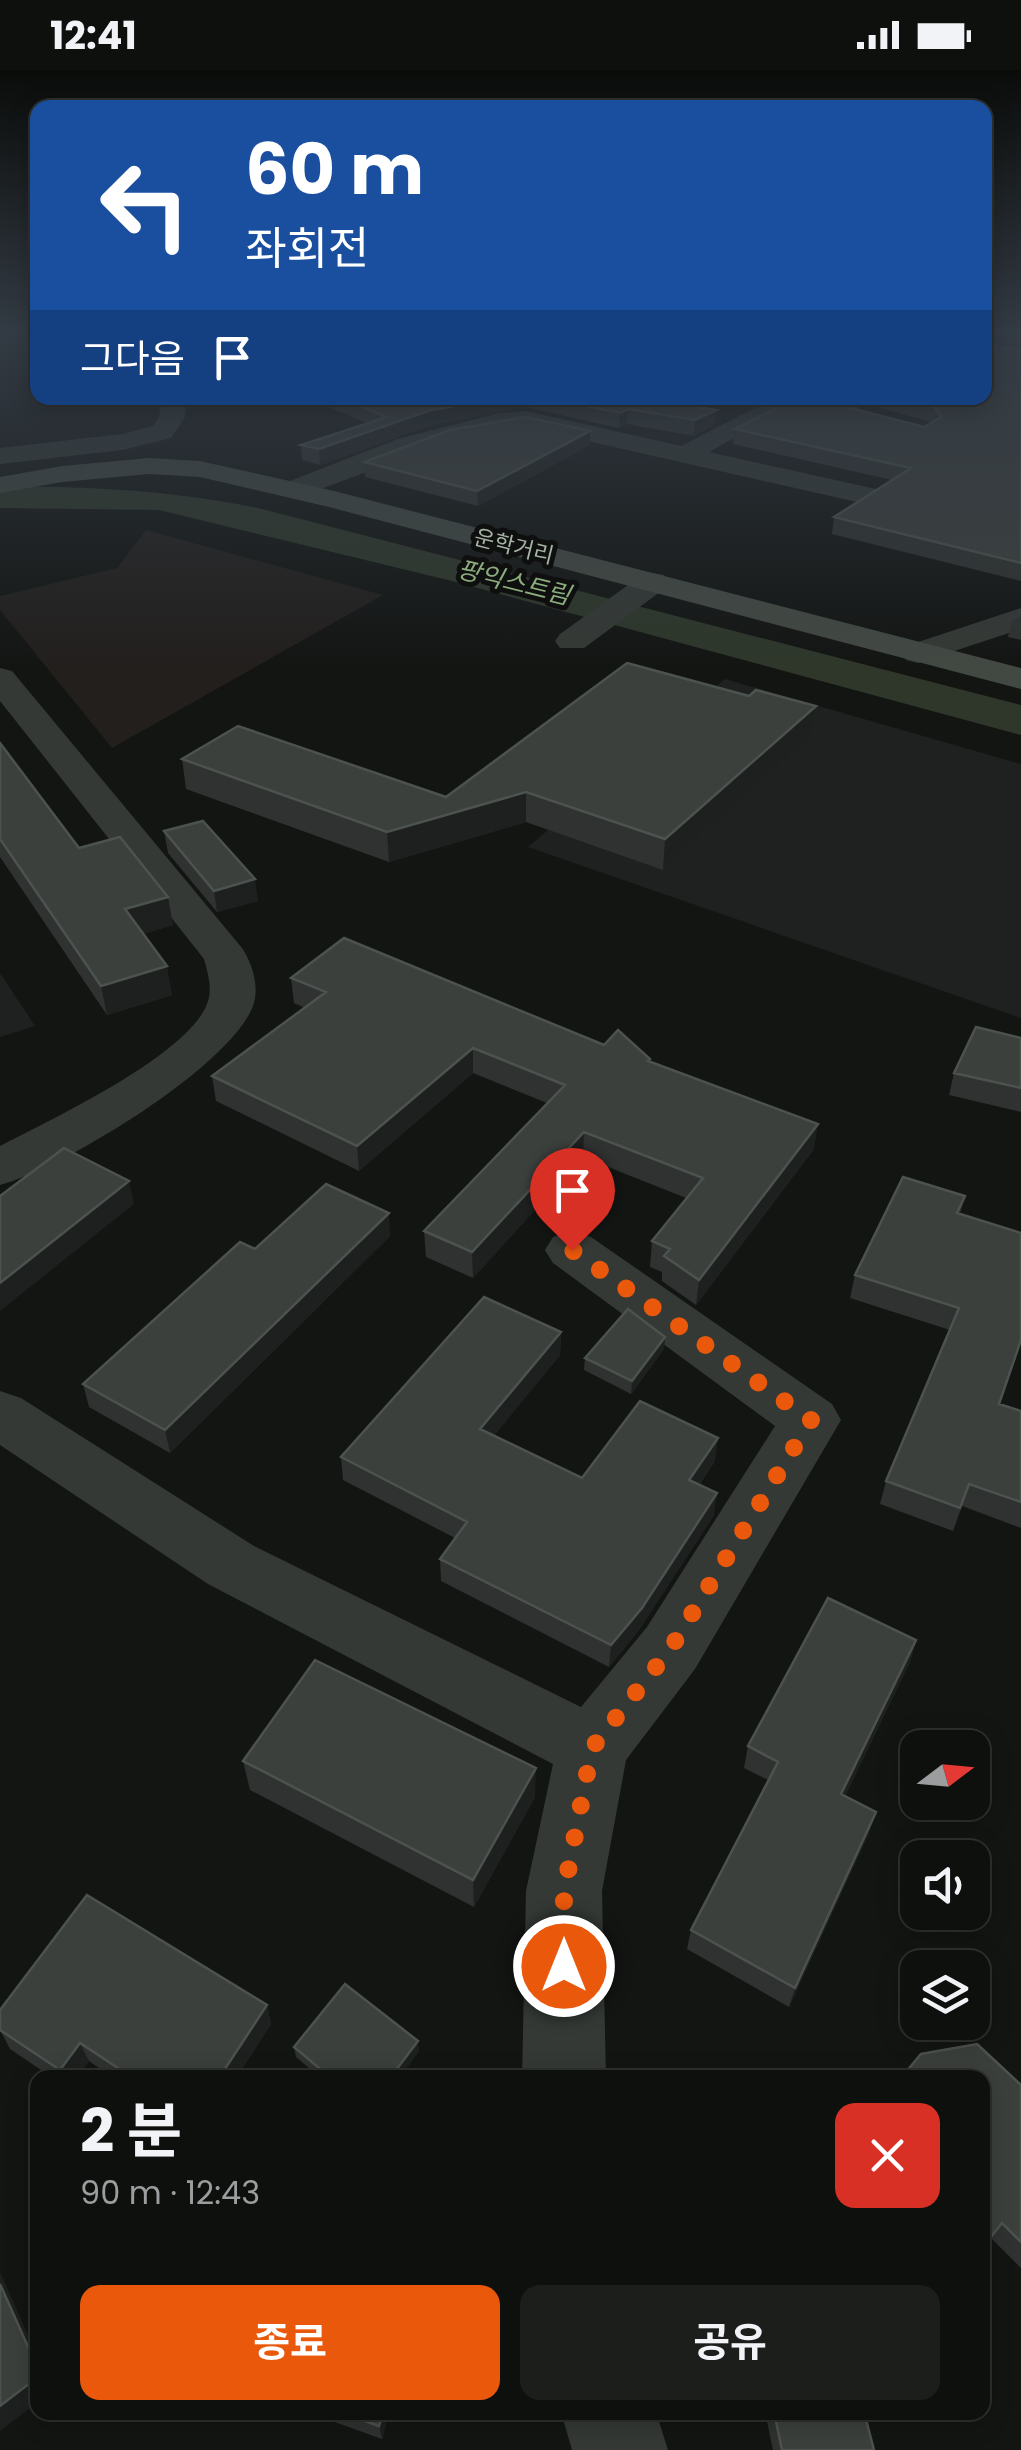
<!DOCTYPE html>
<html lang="ko">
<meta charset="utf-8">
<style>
:root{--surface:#0e100e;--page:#1c1e1c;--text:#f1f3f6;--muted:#9b9d9e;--line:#2e302e;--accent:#ea580c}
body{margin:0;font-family:Poppins,"Noto Sans KR",sans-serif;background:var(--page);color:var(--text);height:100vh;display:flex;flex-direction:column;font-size:38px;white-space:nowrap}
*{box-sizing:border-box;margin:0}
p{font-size:32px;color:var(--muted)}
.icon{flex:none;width:55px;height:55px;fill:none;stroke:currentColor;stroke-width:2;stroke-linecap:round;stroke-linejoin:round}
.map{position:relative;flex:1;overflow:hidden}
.side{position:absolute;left:30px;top:2000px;width:960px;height:350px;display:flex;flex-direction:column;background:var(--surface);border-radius:20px;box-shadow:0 5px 25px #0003,0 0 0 2px var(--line)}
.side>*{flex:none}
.hud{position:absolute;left:30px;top:30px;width:962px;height:305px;border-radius:20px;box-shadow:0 5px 25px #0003,0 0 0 2px var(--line);background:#1a4fa0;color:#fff;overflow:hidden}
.needle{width:65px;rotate:74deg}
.controls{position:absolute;left:900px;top:1660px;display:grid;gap:20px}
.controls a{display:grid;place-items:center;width:90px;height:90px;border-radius:20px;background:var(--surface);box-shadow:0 5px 25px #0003,0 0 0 2px var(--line);font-size:50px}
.pin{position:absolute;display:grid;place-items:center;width:85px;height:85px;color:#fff;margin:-102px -42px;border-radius:50% 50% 50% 0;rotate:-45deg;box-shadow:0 0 10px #0007}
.pin .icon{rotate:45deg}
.me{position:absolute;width:110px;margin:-55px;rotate:0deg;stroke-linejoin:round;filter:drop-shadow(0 0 8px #0008)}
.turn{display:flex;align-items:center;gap:35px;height:210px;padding:0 50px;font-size:45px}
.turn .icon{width:130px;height:130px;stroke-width:2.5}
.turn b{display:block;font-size:70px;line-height:85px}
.then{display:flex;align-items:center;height:95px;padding:0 50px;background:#0003;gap:20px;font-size:38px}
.round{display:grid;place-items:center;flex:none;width:105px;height:105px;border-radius:20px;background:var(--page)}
.headline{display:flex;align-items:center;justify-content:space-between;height:170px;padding:0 50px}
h1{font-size:60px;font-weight:700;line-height:75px}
.primary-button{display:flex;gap:20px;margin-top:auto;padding:20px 50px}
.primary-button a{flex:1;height:115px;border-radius:20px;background:var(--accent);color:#fff;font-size:40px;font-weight:700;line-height:115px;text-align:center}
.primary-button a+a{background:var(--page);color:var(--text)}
.status{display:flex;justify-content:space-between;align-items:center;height:70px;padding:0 50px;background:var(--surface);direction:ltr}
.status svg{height:28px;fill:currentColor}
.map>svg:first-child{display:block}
.built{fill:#1f2120}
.green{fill:#221f1d}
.water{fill:#2e372a}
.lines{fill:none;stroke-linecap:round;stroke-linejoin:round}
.minor{fill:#343935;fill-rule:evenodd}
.secondary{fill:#424943;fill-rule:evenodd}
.wall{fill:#2f3230}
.shaded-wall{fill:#1e201f}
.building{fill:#3c403d;stroke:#4c524d;stroke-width:2.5}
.route{stroke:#ea580c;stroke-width:18;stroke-dasharray:0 32.4}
.labels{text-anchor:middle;stroke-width:10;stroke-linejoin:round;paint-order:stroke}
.far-street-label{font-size:22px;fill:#a6b4a6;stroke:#0e0f0e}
.far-water-label{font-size:25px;font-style:italic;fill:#8bad7e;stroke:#0e0f0e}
</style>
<div class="status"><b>12:41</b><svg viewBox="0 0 49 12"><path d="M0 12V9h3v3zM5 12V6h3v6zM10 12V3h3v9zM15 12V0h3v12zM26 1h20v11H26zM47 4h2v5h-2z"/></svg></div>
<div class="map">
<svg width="1021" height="2380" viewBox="0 0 1021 2380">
<rect width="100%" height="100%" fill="#131513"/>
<!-- built -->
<path class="built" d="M 725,609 L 1021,694 L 1021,948 L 528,777 Z
M 0,903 L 35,956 L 0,967 Z"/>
<!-- green -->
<path class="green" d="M 146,460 L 383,525 L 112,678 L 0,540 L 0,526 L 117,498 Z"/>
<!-- water -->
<path class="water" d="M 0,416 C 89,417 175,420 262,439 L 1021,635 L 1021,665 L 452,511 L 159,440 L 0,438 Z"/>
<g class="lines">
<!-- minor -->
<path class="minor" d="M 162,328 L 187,328 L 185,347 L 171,368 L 122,380 L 0,394 L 0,378 L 122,364 L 153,356 L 159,347 Z
M 672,328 L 703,328 L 675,344 L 662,336 Z
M 805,328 L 851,333 L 864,341 L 851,349 C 795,338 757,354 709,382 L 876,419 L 880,425 L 876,431 L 866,434 L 526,357 L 449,371 L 302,426 L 282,426 L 278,420 L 282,414 L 398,369 L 500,343 L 526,341 L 681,376 L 755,338 Z
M 653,503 L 664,505 L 669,512 L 664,519 L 584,578 L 560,578 L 555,571 L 560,564 L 642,505 Z
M 1021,538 L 1021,559 L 918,593 L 906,590 L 901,583 L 906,576 Z
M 0,598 L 12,601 L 242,878 C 252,893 260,917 253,936 C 229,998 63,1098 0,1115 L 0,1076 C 50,1050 187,986 207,934 C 213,920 208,903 204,889 L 0,631 Z
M 572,1161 L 591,1167 L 832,1334 L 841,1350 L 695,1599 L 626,1690 L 602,1821 L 606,2008 L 522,2008 L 526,1821 L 553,1694 L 208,1514 L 0,1375 L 0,1321 L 21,1328 L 254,1476 L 581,1637 L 647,1557 L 775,1356 L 553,1193 L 545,1180 L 553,1167 Z
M 561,2342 L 656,2342 L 668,2380 L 572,2380 Z"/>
<!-- secondary -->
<path class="secondary" d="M 149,388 L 200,391 L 334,421 L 1021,598 L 1021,619 L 329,437 L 200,407 L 149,404 L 62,412 L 0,423 L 0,407 L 62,396 Z"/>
</g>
<!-- wall -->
<path class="wall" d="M 985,264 L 1021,264 L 1021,273 L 985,272 Z
M 1021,278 L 1021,511 L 832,464 L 834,447 L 892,410 L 733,374 L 735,359 L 924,357 L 932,352 L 843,328 L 985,328 Z
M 308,328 L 643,328 L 716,340 L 714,355 L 694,366 L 627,354 L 619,358 L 526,337 L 431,355 L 320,395 L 302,390 L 301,375 L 367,353 Z
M 689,328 L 772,328 L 749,337 Z
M 590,361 L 590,375 L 478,436 L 365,407 L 364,392 Z
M 1021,546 L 1021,570 L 1008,567 L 1012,550 Z
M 749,626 L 816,636 L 812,666 L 663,800 L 526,752 L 389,792 L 186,719 L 182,689 L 446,727 Z
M 0,673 L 79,778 L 173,855 L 143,864 L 172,925 L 107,945 L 0,787 Z
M 164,761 L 258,831 L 217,842 L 168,783 Z
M 291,908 L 604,975 L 650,989 L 650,992 L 814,1079 L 696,1235 L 662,1211 L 662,1202 L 650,1197 L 652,1171 L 686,1128 L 583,1087 L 473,1208 L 426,1187 L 424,1161 L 547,1033 L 473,1003 L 359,1101 L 216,1031 L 212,1006 L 305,938 L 294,933 Z
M 1021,968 L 1021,1042 L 949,1025 L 954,1003 Z
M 965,1126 L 960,1144 L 1000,1334 L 1021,1341 L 1021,1458 L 962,1436 L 953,1461 L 880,1434 L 886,1411 L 950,1260 L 850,1228 L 855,1205 Z
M 390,1166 L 170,1383 L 89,1337 L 83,1314 L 255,1179 Z
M 561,1262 L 560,1285 L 494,1365 L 582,1408 L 715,1391 L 699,1415 L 714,1445 L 639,1560 L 609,1597 L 441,1511 L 440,1489 L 455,1468 L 343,1410 L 341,1387 Z
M 665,1267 L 664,1279 L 631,1324 L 584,1300 L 585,1288 Z
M 916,1570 L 910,1592 L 845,1726 L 869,1763 L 789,1937 L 687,1879 L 691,1860 L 768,1710 L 744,1698 L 748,1676 Z
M 243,1691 L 535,1727 L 474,1837 L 250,1720 Z
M 267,1935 L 271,1954 L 236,2008 L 113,2008 L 89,1991 L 77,2008 L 53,2008 L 10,1979 L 0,1960 Z
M 294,1977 L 419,1981 L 399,2008 L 321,2008 L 296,1987 Z
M 982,2008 L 1021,2015 L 1021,2198 L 992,2169 L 982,2181 Z
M 307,2342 L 389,2342 L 382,2369 Z
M 765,2342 L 864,2342 L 874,2380 L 773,2380 Z"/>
<!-- shaded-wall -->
<path class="shaded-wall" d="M 499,328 L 526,328 L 526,337 L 431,355 L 320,395 L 319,379 L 431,340 Z
M 749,328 L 772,328 L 749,337 Z
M 628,339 L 627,354 L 619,358 L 620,343 Z
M 716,340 L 714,355 L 694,366 L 695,350 Z
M 590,361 L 590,375 L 478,436 L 477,421 Z
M 816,636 L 812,666 L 663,800 L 665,769 Z
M 526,722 L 526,752 L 389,792 L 387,762 Z
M 255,809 L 258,831 L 217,842 L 214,821 Z
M 168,827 L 173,855 L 130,868 L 125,839 Z
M 167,896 L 172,925 L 107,945 L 101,916 Z
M 473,978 L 473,1003 L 359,1101 L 357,1076 Z
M 818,1054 L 814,1079 L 696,1235 L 699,1210 Z
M 584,1062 L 583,1087 L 473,1208 L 472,1182 Z
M 129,1111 L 134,1134 L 0,1241 L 0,1213 Z
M 389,1143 L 390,1166 L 170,1383 L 165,1360 Z
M 561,1262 L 560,1285 L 481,1382 L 480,1359 Z
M 665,1267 L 664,1279 L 631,1324 L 632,1311 Z
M 718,1368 L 715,1391 L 686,1433 L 689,1410 Z
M 717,1423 L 714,1445 L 639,1560 L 609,1597 L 611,1575 Z
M 916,1570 L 910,1592 L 835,1746 L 841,1724 Z
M 536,1698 L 535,1727 L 474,1837 L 473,1810 Z
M 876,1742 L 869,1763 L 789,1937 L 795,1918 Z
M 267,1935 L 271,1954 L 236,2008 L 219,2008 Z
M 418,1971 L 419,1981 L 399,2008 L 390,2008 Z
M 80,1973 L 89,1991 L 77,2008 L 63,2008 L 60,2000 Z
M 0,2202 L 38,2287 L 38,2299 L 0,2214 Z
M 38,2307 L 38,2332 L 0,2361 L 0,2336 Z
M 383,2342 L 389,2342 L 382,2369 L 379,2356 Z"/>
<!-- building -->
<path class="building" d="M 985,277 L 1021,278 L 1021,493 L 834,447 L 911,398 L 735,359 L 783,335 L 835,334 L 924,357 L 941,347 L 934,336 L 901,328 L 985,328 Z
M 341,328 L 499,328 L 431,340 L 319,379 L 301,375 L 387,347 Z
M 549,328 L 643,328 L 716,340 L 695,350 L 628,339 L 620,343 Z
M 526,347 L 590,361 L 477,421 L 364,392 L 450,360 Z
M 627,593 L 749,626 L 756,620 L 816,636 L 665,769 L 526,722 L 387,762 L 182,689 L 238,656 L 446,727 Z
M 0,673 L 79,778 L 120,767 L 168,827 L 125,839 L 167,896 L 101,916 L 0,769 Z
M 203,751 L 255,809 L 214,821 L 164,761 Z
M 344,868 L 604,975 L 618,960 L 650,989 L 648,991 L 818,1054 L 699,1210 L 664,1186 L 670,1179 L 652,1171 L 703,1108 L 584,1062 L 472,1182 L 424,1161 L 565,1015 L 473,978 L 357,1076 L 212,1006 L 326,922 L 291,908 Z
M 976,957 L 1021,968 L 1021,1018 L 954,1003 Z
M 64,1078 L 129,1111 L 0,1213 L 0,1126 Z
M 903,1107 L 965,1126 L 957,1143 L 1021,1163 L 1021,1270 L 999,1334 L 1021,1341 L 1021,1432 L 969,1414 L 960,1438 L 886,1411 L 959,1238 L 855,1205 Z
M 326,1114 L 389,1143 L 165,1360 L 83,1314 L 240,1172 L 255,1179 Z
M 484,1227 L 561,1262 L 480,1359 L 582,1408 L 640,1331 L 718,1368 L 689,1410 L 717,1423 L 642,1538 L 611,1575 L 440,1489 L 467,1452 L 341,1387 Z
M 628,1239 L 665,1267 L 632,1311 L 585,1288 Z
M 828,1528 L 916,1570 L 841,1724 L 876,1742 L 795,1918 L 691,1860 L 778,1692 L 748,1676 Z
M 315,1590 L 536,1698 L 473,1810 L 243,1691 Z
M 87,1825 L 267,1935 L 219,2008 L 133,2008 L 80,1973 L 60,2000 L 0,1960 L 0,1940 Z
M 345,1914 L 418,1971 L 390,2008 L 331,2008 L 294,1977 Z
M 977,1974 L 1021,2015 L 1021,2172 L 1002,2153 L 982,2178 L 982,2008 L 901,2008 L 921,1984 Z
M 0,2214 L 38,2299 L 38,2307 L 0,2336 Z
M 340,2342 L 383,2342 L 379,2356 Z
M 774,2342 L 864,2342 L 874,2380 L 782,2380 Z"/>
<!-- sky -->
<linearGradient id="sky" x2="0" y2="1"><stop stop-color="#0a0c0a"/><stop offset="0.44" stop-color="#333b44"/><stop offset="1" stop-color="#333b44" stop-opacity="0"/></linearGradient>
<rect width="1021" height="597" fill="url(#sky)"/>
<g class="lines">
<!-- route -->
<path class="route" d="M 564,1896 L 564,1822 L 592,1678 L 671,1578 L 811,1350 L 572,1180"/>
</g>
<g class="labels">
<!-- far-street labels -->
<g class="far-street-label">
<text transform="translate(514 476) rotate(14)" y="8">운학거리</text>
</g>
<!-- far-water labels -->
<g class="far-water-label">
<text transform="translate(514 512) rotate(14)" y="9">팡익스트림</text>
</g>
</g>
</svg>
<div class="controls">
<a><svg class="needle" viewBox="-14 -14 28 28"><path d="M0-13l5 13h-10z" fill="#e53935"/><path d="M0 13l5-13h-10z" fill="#9b9d9e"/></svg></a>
<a><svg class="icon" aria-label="sound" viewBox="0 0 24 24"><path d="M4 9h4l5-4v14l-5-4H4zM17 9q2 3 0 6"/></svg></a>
<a><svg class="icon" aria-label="layers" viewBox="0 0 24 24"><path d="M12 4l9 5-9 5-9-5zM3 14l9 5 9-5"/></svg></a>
</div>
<div class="pin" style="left:572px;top:1180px;background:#d93025"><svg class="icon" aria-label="arrive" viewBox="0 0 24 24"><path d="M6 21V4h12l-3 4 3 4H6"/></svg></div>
<svg class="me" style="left:564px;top:1896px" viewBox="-20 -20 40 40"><circle r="17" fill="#ea580c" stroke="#fff" stroke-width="3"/><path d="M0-11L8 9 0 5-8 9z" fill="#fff"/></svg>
<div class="hud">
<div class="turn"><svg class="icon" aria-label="left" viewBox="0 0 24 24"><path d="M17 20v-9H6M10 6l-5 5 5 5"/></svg><div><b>60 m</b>좌회전</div></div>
<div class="then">그다음<svg class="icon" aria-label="arrive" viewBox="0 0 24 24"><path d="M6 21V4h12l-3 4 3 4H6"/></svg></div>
</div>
<section class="side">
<div class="headline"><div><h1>2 분</h1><p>90 m · 12:43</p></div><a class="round" style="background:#d93025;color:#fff"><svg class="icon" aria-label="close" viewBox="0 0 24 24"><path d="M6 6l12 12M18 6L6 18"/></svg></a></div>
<div class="primary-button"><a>종료</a><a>공유</a></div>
</section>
</div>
